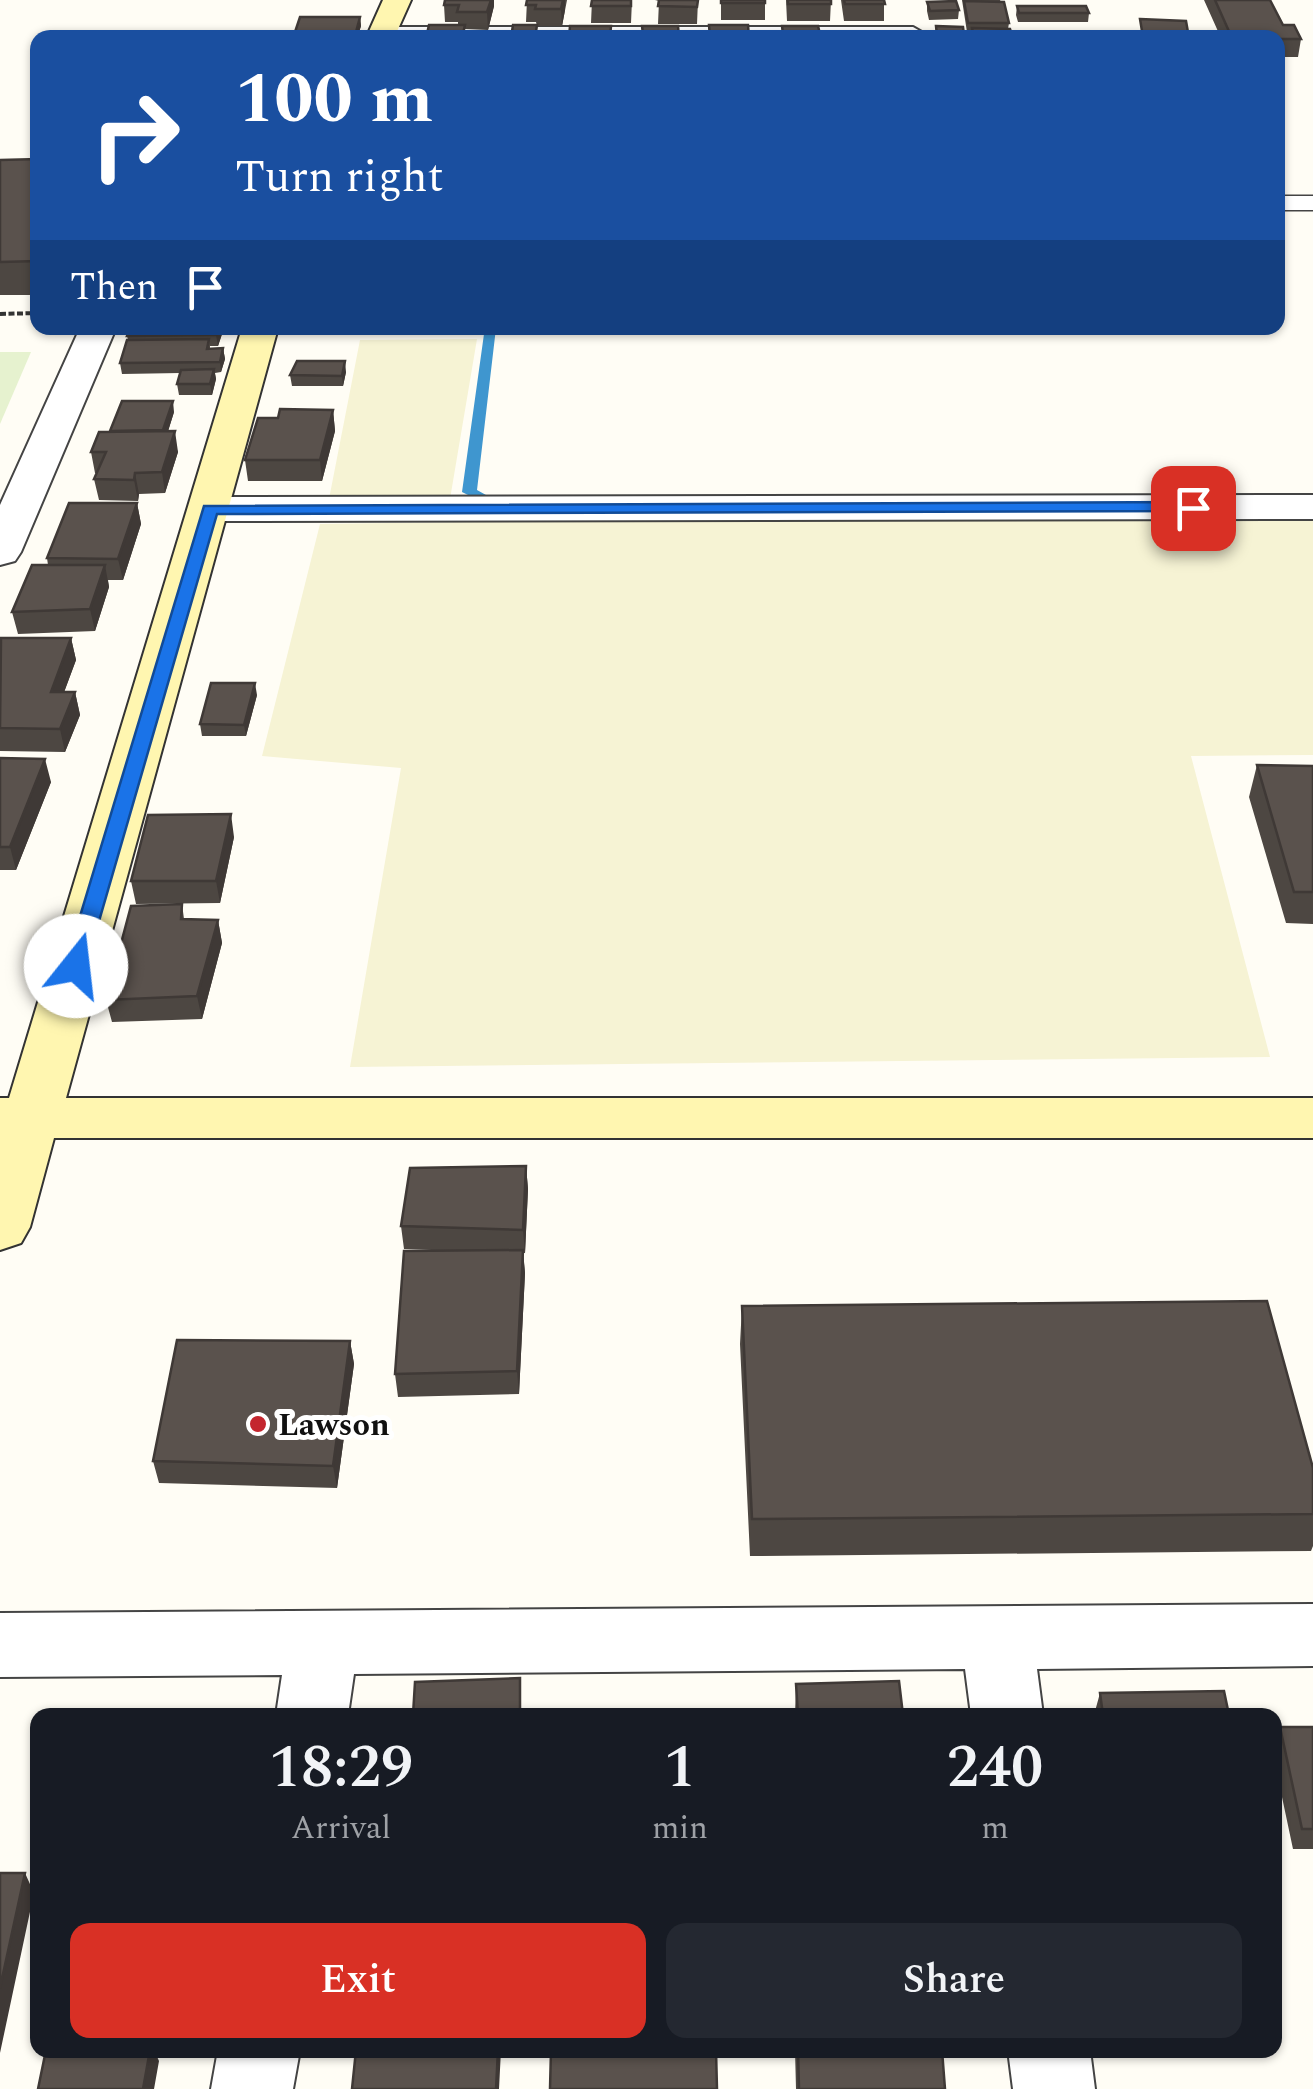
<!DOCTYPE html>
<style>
:root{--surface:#171b24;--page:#242831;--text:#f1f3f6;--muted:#9ea1a6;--accent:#d93025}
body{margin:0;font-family:Spectral,serif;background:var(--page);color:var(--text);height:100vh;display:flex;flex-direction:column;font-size:38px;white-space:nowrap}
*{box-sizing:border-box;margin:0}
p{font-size:32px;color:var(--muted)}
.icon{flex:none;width:55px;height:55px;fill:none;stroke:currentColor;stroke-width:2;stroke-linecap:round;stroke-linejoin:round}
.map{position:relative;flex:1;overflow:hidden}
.drawer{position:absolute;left:30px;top:1708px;width:1252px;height:350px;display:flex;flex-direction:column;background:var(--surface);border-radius:20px;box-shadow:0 2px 8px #0004}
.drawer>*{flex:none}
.guide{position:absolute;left:30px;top:30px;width:1255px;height:305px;border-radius:20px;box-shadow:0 2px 8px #0004;background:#1a4fa0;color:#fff;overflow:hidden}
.pin{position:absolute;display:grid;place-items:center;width:85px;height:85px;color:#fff;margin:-42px;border-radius:20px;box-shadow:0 5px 15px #0006}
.me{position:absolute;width:110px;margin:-55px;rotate:16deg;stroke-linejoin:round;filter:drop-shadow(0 0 8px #0008)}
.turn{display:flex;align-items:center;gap:35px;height:210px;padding:0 40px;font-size:45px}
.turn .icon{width:130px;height:130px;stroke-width:2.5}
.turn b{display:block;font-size:70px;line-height:85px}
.then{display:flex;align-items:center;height:95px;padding:0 40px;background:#0003;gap:20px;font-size:38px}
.eta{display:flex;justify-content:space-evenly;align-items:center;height:170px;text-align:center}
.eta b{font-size:60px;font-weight:600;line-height:70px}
.action{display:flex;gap:20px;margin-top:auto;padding:20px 40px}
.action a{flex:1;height:115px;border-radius:20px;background:var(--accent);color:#fff;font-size:40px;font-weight:600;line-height:115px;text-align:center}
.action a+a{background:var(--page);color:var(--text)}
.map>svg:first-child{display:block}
.farmland{fill:#f6f3d4}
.pitch{fill:#e6f2cf}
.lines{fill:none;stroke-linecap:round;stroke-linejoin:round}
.stream{fill:#3f96cf;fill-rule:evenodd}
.lane-casing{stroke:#444;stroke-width:3}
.street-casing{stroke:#444;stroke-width:4}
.secondary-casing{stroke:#333;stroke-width:4}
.path{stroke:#333;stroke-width:4;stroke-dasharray:6 2.5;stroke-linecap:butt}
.lane{fill:#fff;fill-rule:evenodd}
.street{fill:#fff;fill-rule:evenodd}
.secondary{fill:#fff6b0;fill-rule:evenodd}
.wall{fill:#4d4742}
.shaded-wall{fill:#3f3936}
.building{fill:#5a524d;stroke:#3f3936;stroke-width:2.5}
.route{fill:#1a73e8;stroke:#114b97;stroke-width:2.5}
.poi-dot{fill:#c4262e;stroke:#fff;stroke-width:4}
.labels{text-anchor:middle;stroke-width:10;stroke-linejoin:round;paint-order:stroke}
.poi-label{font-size:32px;font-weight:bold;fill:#111;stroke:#fff;text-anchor:start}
</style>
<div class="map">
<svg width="1313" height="2089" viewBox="0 0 1313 2089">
<rect width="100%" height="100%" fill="#fffdf5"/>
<!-- farmland -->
<path class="farmland" d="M 477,339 L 450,499 L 329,499 L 360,340 Z
M 1313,510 L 1313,755 L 1191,756 L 1270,1057 L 350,1067 L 401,768 L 262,756 L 320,524 Z"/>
<!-- pitch -->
<path class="pitch" d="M 0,352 L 31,352 L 0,424 Z"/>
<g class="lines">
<!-- stream -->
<path class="stream" d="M 278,328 L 496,328 L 477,490 L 486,495 L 509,496 L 509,502 L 484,503 L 462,492 L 484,334 L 283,334 L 278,333 Z"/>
<defs>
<path id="lane" d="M 1278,196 L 1313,196 L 1313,210 L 1278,210 Z"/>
<path id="street" d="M 380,27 L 913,27 L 927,35 L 366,36 Z
M 80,328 L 116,328 L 21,552 L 15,561 L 0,565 L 0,505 Z
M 1313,495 L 1313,519 L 210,521 L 196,518 L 190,509 L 196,500 L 210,497 Z
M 1313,1604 L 1313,1666 L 1037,1669 L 1043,1715 L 971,1715 L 965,1669 L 354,1674 L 348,1715 L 276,1715 L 282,1675 L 0,1677 L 0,1613 Z
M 218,2050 L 300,2050 L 293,2089 L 211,2089 Z
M 1008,2050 L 1090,2050 L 1095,2089 L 1013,2089 Z"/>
<path id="secondary" d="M 383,0 L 411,0 L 394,38 L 366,38 Z
M 242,328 L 278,328 L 66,1098 L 1313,1098 L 1313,1138 L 54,1138 L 30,1227 L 21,1243 L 0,1250 L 0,1098 L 9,1098 Z"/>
</defs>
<!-- lane casing -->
<use href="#lane" class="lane-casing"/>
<!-- street casing -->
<use href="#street" class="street-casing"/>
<!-- secondary casing -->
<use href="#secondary" class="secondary-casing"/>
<!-- path -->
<path class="path" d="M 0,314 L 38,313"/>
<!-- lane -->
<use href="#lane" class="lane"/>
<!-- street -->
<use href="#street" class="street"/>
<!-- secondary -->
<use href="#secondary" class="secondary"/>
</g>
<!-- wall -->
<path class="wall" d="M 445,0 L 494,0 L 494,6 L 488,30 L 465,29 L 465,38 L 426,38 L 458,25 L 458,22 L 445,22 L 444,5 Z
M 527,0 L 567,0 L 562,26 L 537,26 L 536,22 L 526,22 Z
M 592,0 L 632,0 L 631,23 L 591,23 Z
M 655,0 L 698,0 L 697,24 L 658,24 L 659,1 Z
M 721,0 L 765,0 L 765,20 L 721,20 Z
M 786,0 L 831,0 L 830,21 L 787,21 Z
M 841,0 L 884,0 L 884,21 L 844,21 Z
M 962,0 L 1000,0 L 1009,23 L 1008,29 L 1013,38 L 972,38 L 972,32 L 967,32 Z
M 1204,0 L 1270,0 L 1283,25 L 1301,39 L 1298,57 L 1278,57 L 1278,38 L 1221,38 Z
M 927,2 L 959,10 L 958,19 L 929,20 L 927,11 Z
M 1017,6 L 1089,13 L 1088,22 L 1018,22 L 1016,15 Z
M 360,17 L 361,26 L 357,38 L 258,38 L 296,37 L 295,32 Z
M 936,26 L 963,27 L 964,38 L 935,38 Z
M 38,159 L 38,295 L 0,295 L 0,160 Z
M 130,328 L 221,328 L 222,334 L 218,346 L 210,346 L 210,349 L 223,348 L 225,359 L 221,372 L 215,373 L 216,379 L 212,395 L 179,395 L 177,384 L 180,373 L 122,374 L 120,363 L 128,340 L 127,336 Z
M 346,372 L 343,386 L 292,386 L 290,375 Z
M 333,410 L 335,431 L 322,481 L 248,481 L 245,460 L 278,418 Z
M 174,412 L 168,431 L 178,452 L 165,493 L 139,494 L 138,501 L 99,500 L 94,479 L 97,473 L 95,473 L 91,452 L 110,432 Z
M 137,503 L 141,524 L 123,580 L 108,580 L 109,587 L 95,631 L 18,634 L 12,612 L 48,565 L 47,558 Z
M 71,638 L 76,660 L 64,692 L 75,692 L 80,715 L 65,752 L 0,751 L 0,640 Z
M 257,695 L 246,736 L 202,736 L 200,724 Z
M 0,758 L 51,782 L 16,870 L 0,870 Z
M 1257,765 L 1313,766 L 1313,924 L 1286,923 L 1249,797 Z
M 234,837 L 220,903 L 136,904 L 131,881 Z
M 182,904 L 184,919 L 218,920 L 222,943 L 202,1019 L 112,1022 L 106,1000 Z
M 526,1166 L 528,1189 L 525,1253 L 523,1253 L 525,1273 L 519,1394 L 398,1397 L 395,1374 L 459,1251 L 404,1249 L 401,1226 Z
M 742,1306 L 1313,1468 L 1313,1546 L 1311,1551 L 750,1556 L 740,1344 Z
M 350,1341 L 354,1364 L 337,1488 L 159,1483 L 153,1461 Z
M 796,1684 L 903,1715 L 795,1715 Z
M 1100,1693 L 1229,1715 L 1094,1715 Z
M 1280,1727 L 1313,1727 L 1313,1849 L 1293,1849 L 1275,1764 L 1275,1740 Z
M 795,2050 L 942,2050 L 945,2089 L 796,2089 Z"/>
<!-- shaded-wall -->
<path class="shaded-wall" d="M 491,0 L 494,0 L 494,6 L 488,30 L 487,12 Z
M 563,0 L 565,0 L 565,10 L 562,26 L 561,9 Z
M 360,17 L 361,26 L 357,38 L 356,38 L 356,32 Z
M 219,328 L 221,328 L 222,334 L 218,346 L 216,335 Z
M 223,348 L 225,359 L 221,372 L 220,362 Z
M 345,361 L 346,372 L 343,386 L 342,376 Z
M 214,369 L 216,379 L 212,395 L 210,384 Z
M 173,401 L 174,412 L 165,441 L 163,430 Z
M 333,410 L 335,431 L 322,481 L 320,460 Z
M 175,431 L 178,452 L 165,493 L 162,472 Z
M 135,473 L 139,494 L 138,501 L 134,480 Z
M 137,503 L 141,524 L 123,580 L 118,559 Z
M 105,565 L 109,587 L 95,631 L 90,609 Z
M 71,638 L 76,660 L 56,714 L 51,692 Z
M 255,683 L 257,695 L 246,736 L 244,725 Z
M 75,692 L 80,715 L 65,752 L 60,729 Z
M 45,759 L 51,782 L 16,870 L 10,847 Z
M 231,814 L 234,837 L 220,903 L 216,881 Z
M 218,920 L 222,943 L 202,1019 L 197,996 Z
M 526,1166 L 528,1189 L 525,1253 L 523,1230 Z
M 523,1250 L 525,1273 L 519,1394 L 517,1371 Z
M 350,1341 L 354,1364 L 337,1488 L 333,1466 Z
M 25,1873 L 34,1893 L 0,2053 L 0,1988 Z
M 150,2050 L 154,2050 L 159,2061 L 154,2089 L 143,2089 Z
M 498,2050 L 501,2050 L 499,2089 L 496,2089 Z"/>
<!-- building -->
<path class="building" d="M 445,0 L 491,0 L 487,12 L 457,12 L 459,5 L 444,5 Z
M 527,0 L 563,0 L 561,9 L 535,9 L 536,5 L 526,5 Z
M 592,0 L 631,0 L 631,6 L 591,6 Z
M 659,0 L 698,0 L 697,7 L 658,6 Z
M 721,0 L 765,0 L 765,3 L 721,3 Z
M 788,0 L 831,0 L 831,4 L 788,4 Z
M 844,0 L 884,0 L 885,4 L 845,4 Z
M 1215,0 L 1270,0 L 1283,25 L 1294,25 L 1301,39 L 1278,39 L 1278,38 L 1232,38 Z
M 956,1 L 959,10 L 930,11 L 927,2 Z
M 964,1 L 1004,2 L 1009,23 L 968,23 Z
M 1017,6 L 1086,6 L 1089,13 L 1019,13 Z
M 300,17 L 360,17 L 356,32 L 295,32 Z
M 1140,19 L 1186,21 L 1189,38 L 1143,37 Z
M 429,25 L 465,25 L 462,38 L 426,38 Z
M 513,25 L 537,25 L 535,38 L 511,38 Z
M 709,25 L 748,25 L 749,38 L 710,38 Z
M 570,26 L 611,26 L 610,38 L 569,38 Z
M 642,26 L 678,26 L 679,38 L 633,38 L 633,34 L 643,34 Z
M 782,26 L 818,26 L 821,38 L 770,38 L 769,34 L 783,34 Z
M 936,26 L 963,27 L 964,35 L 937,35 Z
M 972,28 L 1010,29 L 1013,38 L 974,38 Z
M 258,36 L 329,37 L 258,38 Z
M 38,159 L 38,261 L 0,262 L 0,160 Z
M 130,328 L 219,328 L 216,335 L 127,336 Z
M 209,339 L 207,349 L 223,348 L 220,362 L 120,363 L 127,340 Z
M 297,361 L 345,361 L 342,376 L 290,375 Z
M 214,369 L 210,384 L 177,384 L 181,370 Z
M 122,401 L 173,401 L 163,430 L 110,431 Z
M 280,409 L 333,410 L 320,460 L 245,460 L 258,418 L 278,418 Z
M 175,431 L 162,472 L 135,473 L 134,480 L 94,479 L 106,452 L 91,452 L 99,432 Z
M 69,503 L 137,503 L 118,559 L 47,558 Z
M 32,565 L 105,565 L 90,609 L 12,612 Z
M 1,638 L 71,638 L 51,692 L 75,692 L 60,729 L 0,728 Z
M 211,683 L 255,683 L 244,725 L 200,724 Z
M 0,758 L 45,759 L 10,847 L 0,847 Z
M 1257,765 L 1313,766 L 1313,892 L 1294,892 Z
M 231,814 L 216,881 L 131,881 L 148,815 Z
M 182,904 L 181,919 L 218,920 L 197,996 L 106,1000 L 131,906 Z
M 526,1166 L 523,1230 L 401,1226 L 410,1168 Z
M 523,1250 L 517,1371 L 395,1374 L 404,1251 Z
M 1267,1301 L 1313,1468 L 1313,1514 L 752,1519 L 742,1306 Z
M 177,1340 L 350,1341 L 333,1466 L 153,1461 Z
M 520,1678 L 520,1715 L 413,1715 L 415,1682 Z
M 899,1681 L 903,1715 L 798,1715 L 796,1684 Z
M 1224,1691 L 1229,1715 L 1103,1715 L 1100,1693 Z
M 1280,1727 L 1313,1727 L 1313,1829 L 1302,1829 Z
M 0,1873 L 25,1873 L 0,1988 Z
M 38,1989 L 38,2006 L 34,2006 Z
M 46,2050 L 150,2050 L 143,2089 L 38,2089 Z
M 356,2050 L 498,2050 L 496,2089 L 352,2089 Z
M 551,2050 L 716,2050 L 717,2089 L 550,2089 Z
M 798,2050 L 942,2050 L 945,2089 L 799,2089 Z"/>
<!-- route -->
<path class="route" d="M 1193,502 L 1199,504 L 1199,511 L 217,514 L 86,966 L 76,973 L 65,966 L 204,506 Z"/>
<!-- markers -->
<circle class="poi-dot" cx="258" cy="1424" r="10"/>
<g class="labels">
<!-- poi labels -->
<g class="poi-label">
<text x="278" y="1435">Lawson</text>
</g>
</g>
</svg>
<div class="pin" style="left:1193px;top:508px;background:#d93025"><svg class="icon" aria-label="arrive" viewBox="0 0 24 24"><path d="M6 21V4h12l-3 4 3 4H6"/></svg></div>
<svg class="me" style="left:76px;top:966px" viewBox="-20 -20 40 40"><circle r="19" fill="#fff"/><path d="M0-13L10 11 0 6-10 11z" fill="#1a73e8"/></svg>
<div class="guide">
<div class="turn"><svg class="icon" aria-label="right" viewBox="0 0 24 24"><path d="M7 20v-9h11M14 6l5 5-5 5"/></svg><div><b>100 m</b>Turn right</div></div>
<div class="then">Then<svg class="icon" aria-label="arrive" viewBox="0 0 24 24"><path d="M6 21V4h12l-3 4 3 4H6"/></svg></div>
</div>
<section class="drawer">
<div class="eta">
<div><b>18:29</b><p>Arrival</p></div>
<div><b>1</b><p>min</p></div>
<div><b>240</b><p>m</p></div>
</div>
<div class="action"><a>Exit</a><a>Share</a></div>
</section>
</div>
